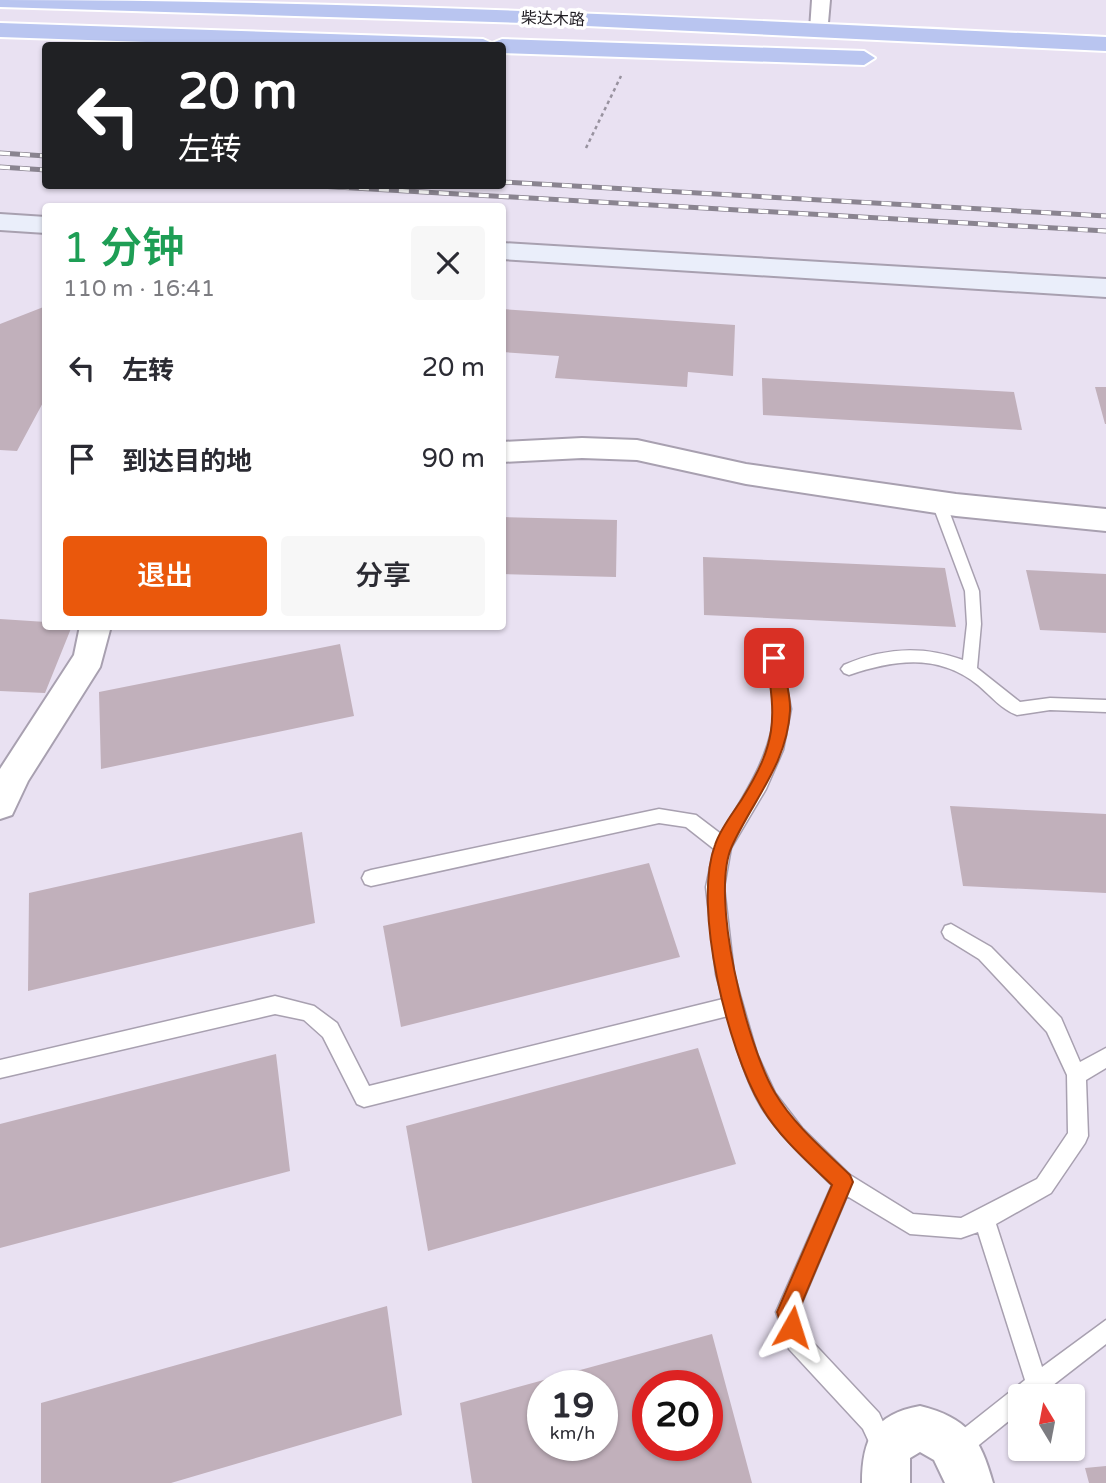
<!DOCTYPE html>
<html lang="zh">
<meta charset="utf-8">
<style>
:root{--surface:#fff;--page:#f7f7f7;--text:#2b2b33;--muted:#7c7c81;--accent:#ea580c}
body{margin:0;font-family:"Varela Round","Noto Sans SC",sans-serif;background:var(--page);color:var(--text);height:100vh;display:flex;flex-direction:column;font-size:26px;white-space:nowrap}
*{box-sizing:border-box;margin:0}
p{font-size:23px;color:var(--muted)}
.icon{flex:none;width:38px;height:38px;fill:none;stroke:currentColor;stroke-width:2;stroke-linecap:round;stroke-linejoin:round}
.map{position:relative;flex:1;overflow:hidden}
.side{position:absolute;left:42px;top:203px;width:464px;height:427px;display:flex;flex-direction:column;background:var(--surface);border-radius:7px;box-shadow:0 2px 5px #0004}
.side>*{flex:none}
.hud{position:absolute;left:42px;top:42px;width:464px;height:147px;border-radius:7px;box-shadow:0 2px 5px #0004;background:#202124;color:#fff;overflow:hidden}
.needle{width:46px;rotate:350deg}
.fabs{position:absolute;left:1008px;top:1384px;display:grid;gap:14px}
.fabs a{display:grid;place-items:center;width:77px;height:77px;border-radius:7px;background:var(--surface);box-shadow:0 2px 5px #0004;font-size:35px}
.speed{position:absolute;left:527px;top:1370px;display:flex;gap:14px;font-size:35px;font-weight:700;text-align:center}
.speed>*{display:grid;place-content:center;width:91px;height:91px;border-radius:50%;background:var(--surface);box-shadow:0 2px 5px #0004;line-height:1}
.speed small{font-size:18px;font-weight:400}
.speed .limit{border:10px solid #d22;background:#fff;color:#111}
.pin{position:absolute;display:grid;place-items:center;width:60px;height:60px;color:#fff;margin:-30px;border-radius:14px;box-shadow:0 4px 10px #0006}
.me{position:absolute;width:77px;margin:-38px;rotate:6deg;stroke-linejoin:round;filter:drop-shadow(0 0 5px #0008)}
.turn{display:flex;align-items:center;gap:24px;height:147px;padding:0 21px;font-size:32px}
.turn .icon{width:91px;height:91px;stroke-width:2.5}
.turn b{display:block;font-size:49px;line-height:60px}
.round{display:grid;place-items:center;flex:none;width:74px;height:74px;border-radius:7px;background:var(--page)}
.headline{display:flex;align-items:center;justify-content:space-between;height:119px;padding:0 21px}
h1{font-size:42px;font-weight:600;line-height:52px;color:#1e9e55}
.action{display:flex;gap:14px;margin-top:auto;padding:14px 21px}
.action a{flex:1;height:80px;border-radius:7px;background:var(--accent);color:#fff;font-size:28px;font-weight:600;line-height:80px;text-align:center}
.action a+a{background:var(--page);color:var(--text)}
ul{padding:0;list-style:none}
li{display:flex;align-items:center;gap:21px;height:91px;padding:0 21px}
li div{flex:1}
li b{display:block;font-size:26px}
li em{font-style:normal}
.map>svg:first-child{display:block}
.building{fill:#c1b0bb;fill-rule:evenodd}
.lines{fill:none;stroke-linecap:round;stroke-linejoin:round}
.lane-casing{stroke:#a8a0b0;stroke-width:3}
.street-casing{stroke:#a8a0b0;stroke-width:4}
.secondary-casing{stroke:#a8a0b0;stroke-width:4}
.highway-casing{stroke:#fff;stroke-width:4}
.path{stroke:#98929f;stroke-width:2.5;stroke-dasharray:3.5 3.5;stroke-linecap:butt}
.lane{fill:#fff;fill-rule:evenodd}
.street{fill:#fff;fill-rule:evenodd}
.secondary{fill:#eaeefa;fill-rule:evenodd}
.highway{fill:#b9c5f0;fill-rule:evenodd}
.rail-casing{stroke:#8a8490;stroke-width:5}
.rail{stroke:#fff;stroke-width:3.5;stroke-dasharray:10;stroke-linecap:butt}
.route{fill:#ea580c;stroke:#983908;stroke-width:2}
.labels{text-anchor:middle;stroke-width:7;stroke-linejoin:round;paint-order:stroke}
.far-street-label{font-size:16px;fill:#1e1b21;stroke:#fff}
</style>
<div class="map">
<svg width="1106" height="1483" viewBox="0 0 1106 1483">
<rect width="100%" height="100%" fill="#e9e1f2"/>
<!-- building -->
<path class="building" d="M 46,306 L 46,397 L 17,451 L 0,450 L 0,324 Z
M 502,309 L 735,325 L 733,376 L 688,372 L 687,387 L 555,378 L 559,356 L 502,352 Z
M 762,378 L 1014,392 L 1022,430 L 763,415 Z
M 1095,387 L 1106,387 L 1106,424 L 1105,424 Z
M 502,517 L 617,520 L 616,577 L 502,574 Z
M 703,557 L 945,568 L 956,627 L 704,615 Z
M 1026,570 L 1106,574 L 1106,633 L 1040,630 Z
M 0,619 L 46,622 L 46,626 L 72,626 L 45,693 L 0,691 Z
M 340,644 L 354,716 L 101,769 L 99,692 Z
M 950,806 L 1106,814 L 1106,893 L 963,886 Z
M 302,832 L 315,923 L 28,991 L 29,893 Z
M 649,863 L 680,957 L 401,1027 L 383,926 Z
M 698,1048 L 736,1164 L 428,1251 L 406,1126 Z
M 276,1054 L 290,1171 L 0,1248 L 0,1124 Z
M 387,1306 L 402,1415 L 171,1483 L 41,1483 L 41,1403 Z
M 712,1334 L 752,1483 L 472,1483 L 460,1403 ZM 542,1386 L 602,1386 L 602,1446 L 542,1446 ZM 648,1386 L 707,1386 L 707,1446 L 648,1446 Z
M 1106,1466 L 1106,1483 L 1089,1483 L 1085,1468 Z"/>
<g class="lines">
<defs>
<path id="lane" d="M 939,498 L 946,503 L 979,591 L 981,624 L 977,668 L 1020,702 L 1050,698 L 1106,700 L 1106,712 L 1050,710 L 1017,715 C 1002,710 990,695 978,685 C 938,653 894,660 849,675 L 844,673 L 841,669 L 844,665 C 883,648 922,645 963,660 L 967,624 L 965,591 L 932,503 Z
M 774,652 L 781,658 L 791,709 L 783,750 L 766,789 L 731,848 L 724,887 L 734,974 L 757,1054 L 775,1093 L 802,1128 L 850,1175 L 913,1214 L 961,1218 L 1037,1179 L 1068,1133 L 1067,1075 L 1047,1032 L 979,959 L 945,938 L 942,932 L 945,926 L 951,924 L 991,947 L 1061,1018 L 1080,1062 L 1106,1048 L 1106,1068 L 1086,1080 L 1088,1136 L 1085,1143 L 1051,1193 L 996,1224 L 1042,1367 L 1106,1320 L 1106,1344 L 1039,1396 L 1020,1396 L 1020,1412 L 964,1457 L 956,1460 L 948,1457 L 945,1449 L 948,1441 L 1025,1380 L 978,1232 L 961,1238 L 910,1234 L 847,1196 L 798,1312 L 805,1334 L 879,1413 L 895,1449 L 892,1457 L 884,1460 L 876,1457 L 863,1429 L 789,1349 L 776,1312 L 832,1185 C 807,1161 781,1137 762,1108 C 745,1080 736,1046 728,1016 L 364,1107 L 357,1104 L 323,1037 L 304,1020 L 275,1014 L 0,1078 L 0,1060 L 275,996 L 314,1006 L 337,1023 L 369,1086 L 723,999 L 716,974 L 706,887 L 714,849 L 686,827 L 659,823 L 371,886 L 365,884 L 362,878 L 365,872 L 371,870 L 659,809 L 696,815 L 721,834 C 744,795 770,758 775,711 C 776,695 769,674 767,658 Z"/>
<path id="street" d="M 812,0 L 830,0 L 827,34 L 813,34 L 810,30 Z
M 582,438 L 637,440 L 746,464 L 956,494 L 1106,509 L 1106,531 L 956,516 L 746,484 L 637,460 L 582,458 L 502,462 L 502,442 Z
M 80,626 L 111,626 L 100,667 L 28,781 L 12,815 L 0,819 L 0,769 L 74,655 Z
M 920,1406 C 968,1418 980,1437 993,1483 L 945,1483 L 934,1460 L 920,1452 L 910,1458 L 910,1483 L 862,1483 C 862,1439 874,1414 920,1406 Z"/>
<path id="secondary" d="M 0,214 L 46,217 L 46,233 L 0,230 Z
M 502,243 L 1106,279 L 1106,297 L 502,259 Z"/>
<path id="highway" d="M 0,0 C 369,0 737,20 1106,37 L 1106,51 L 524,23 L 0,7 Z
M 0,23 L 483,39 L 492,43 L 502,39 L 864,51 L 875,58 L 864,65 L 502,53 L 502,46 L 266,46 L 0,37 Z"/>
</defs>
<!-- lane casing -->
<use href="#lane" class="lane-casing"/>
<!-- street casing -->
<use href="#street" class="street-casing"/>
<!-- secondary casing -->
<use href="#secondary" class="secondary-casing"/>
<!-- highway casing -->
<use href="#highway" class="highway-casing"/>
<!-- path -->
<path class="path" d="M 586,148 L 621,76"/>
<!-- lane -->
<use href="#lane" class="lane"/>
<!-- street -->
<use href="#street" class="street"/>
<!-- secondary -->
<use href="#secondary" class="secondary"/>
<!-- highway -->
<use href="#highway" class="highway"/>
<defs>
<path id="rail" d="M 0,153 L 46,156
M 0,167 L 46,170
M 502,182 L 1106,216
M 319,186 L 1106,231"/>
</defs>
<!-- rail casing -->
<use href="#rail" class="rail-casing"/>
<!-- rail -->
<use href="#rail" class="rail"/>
</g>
<!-- route -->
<path class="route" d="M 774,652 L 782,658 C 784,675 791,694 790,711 C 787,764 753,800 732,846 C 709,896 747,1046 775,1093 C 794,1125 824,1150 850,1175 L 853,1182 L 798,1312 L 803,1327 L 800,1334 L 792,1337 L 784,1334 L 777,1312 L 832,1185 C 807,1161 779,1137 761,1106 C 728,1050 692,907 715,845 C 720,829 733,813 742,799 C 776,744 777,721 766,658 Z"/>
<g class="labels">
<!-- far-street labels -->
<g class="far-street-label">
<text transform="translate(553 18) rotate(2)" y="6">柴达木路</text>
</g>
</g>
</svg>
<div class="fabs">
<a><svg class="needle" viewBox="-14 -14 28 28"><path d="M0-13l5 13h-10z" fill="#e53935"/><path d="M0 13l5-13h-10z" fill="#7c7c81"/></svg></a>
</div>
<div class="speed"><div>19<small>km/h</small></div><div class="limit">20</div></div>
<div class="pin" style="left:774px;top:658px;background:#d93025"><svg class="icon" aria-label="arrive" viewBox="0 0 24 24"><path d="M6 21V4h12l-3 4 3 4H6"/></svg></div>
<svg class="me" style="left:792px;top:1327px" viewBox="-20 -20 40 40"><path d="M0-17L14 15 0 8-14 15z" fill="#ea580c" stroke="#fff" stroke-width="4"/></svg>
<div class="hud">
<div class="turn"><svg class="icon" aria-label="left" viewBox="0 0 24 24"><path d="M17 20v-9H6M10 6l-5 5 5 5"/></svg><div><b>20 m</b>左转</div></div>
</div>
<section class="side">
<div class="headline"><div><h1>1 分钟</h1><p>110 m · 16:41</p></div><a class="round"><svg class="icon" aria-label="close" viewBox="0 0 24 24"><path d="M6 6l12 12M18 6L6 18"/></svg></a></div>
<ul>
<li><svg class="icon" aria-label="left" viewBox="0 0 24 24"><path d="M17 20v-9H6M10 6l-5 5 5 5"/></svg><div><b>左转</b></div><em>20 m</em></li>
<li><svg class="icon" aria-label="arrive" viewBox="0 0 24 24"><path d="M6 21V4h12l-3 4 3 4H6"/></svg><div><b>到达目的地</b></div><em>90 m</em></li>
</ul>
<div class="action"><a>退出</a><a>分享</a></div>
</section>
</div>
